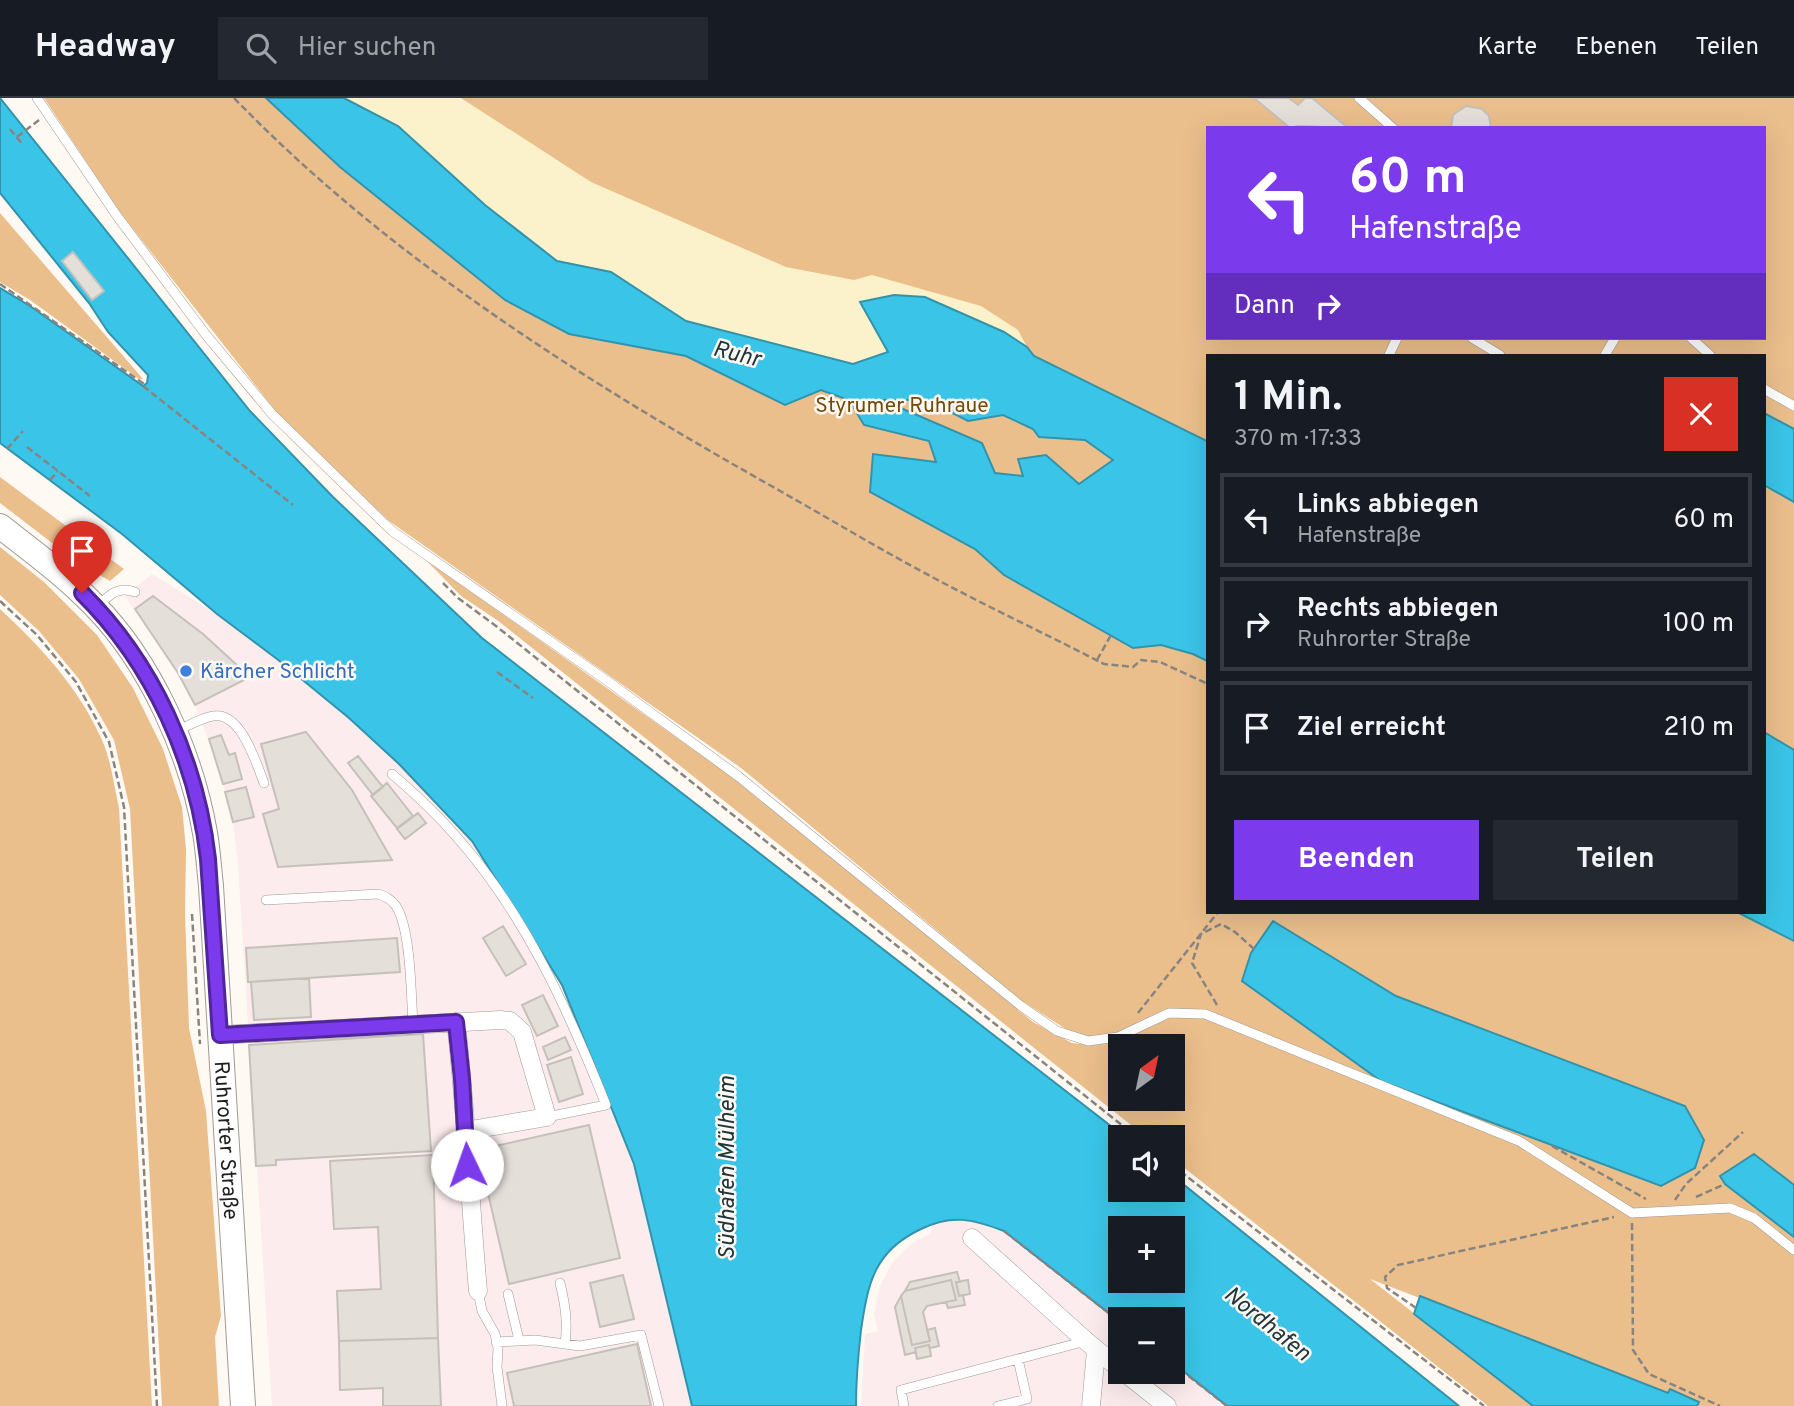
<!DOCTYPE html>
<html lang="de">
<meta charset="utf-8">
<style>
:root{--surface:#171b24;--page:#242831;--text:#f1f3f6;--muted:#9ea1a6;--line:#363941;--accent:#7c3aed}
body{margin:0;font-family:Overpass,sans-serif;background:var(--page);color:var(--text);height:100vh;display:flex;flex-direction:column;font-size:26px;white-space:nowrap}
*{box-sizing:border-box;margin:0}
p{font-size:23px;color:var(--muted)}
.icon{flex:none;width:38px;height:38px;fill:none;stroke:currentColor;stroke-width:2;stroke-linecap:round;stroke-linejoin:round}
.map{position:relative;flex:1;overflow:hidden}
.side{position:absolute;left:1206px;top:256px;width:560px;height:560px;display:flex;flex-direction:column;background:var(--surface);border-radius:0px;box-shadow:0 7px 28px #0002}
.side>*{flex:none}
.top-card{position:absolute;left:1206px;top:28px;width:560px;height:214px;border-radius:0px;box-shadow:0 7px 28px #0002;background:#7c3aed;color:#fff;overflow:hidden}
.needle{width:46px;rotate:33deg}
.buttons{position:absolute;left:1108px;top:936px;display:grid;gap:14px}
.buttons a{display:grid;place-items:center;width:77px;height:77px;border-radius:0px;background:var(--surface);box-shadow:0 7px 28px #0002;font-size:35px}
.pin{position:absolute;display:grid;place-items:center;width:60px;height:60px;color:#fff;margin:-72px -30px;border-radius:50% 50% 50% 0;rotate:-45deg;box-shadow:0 0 7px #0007}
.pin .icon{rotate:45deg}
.me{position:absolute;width:77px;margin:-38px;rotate:357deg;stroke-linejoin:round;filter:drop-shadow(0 0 5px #0008)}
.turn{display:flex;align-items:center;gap:24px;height:147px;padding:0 28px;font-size:32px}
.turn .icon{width:91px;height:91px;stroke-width:2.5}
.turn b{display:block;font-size:49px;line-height:60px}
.then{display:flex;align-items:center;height:66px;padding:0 28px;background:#0003;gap:14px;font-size:26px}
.round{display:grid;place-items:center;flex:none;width:74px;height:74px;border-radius:0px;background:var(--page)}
.summary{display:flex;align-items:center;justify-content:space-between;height:119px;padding:0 28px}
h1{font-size:42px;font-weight:700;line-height:52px}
.cta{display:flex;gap:14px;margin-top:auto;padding:14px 28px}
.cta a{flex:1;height:80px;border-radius:0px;background:var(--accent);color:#fff;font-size:28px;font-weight:700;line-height:80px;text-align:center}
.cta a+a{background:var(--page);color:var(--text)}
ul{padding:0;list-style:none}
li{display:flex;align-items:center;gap:21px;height:94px;margin:0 14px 10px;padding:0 14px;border:4px solid var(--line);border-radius:0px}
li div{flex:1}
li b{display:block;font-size:26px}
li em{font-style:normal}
header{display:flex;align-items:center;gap:42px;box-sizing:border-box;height:98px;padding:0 35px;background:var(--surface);border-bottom:2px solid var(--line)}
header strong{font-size:33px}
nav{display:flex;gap:38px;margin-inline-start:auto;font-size:24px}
.search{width:490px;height:63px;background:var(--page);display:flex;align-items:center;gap:18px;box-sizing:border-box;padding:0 24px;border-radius:0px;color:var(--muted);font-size:26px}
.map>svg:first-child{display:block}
.industrial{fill:#fceced}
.green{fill:#ebbf8c;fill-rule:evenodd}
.sand{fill:#fbf1cb}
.water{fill:#3ac5e8;stroke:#3293ab;stroke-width:2;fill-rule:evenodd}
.building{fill:#e5dfd9;stroke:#c5c0ba;stroke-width:2}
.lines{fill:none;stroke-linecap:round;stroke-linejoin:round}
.service-casing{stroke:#9f9a95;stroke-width:10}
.minor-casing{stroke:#9f9a95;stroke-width:19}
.secondary-casing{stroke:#9f9a95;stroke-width:26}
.path{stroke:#888480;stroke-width:2.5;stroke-dasharray:7 3.5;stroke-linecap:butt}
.service{stroke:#fff;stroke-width:9}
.minor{stroke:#fff;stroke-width:18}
.secondary{stroke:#fff;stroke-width:24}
.route-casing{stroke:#51269a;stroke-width:18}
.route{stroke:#7c3aed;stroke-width:12}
.shop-dot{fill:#3f7fe0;stroke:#fff9f3;stroke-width:2.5}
.labels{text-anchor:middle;stroke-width:5;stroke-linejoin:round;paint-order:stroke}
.park-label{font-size:21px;fill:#744a08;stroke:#fff9f3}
.shop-label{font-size:21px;fill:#366cbe;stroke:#fff9f3;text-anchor:start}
.street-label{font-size:21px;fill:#211f1d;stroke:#fff9f3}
.water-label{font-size:23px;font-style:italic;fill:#20363d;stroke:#fff9f3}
</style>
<header>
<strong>Headway</strong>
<div class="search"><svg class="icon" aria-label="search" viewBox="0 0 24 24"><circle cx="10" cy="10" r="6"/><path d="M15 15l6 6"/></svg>Hier suchen</div>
<nav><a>Karte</a><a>Ebenen</a><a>Teilen</a></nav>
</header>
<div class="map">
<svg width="1794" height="1308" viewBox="0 0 1794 1308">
<rect width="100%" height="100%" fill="#fff9f3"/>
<!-- industrial -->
<path class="industrial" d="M 152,476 L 217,516 L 277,561 L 349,620 L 399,666 L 472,743 L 562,887 L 634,1066 L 692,1308 L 272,1308 L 238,767 L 233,724 L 216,661 L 195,607 L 178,575 L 125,498 Z
M 956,1120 L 982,1125 L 1004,1133 L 1120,1224 L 1120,1274 L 1172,1274 L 1173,1265 L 1227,1308 L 861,1308 L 865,1236 L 878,1233 L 874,1216 L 881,1186 L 892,1165 L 911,1146 L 931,1135 L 932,1126 Z"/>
<!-- green -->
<path class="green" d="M 44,0 L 1794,0 L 1794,331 L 1764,315 L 1764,257 L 1208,257 L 1208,814 L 1764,814 L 1764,387 L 1794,404 L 1794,1087 L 1754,1057 L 1725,1086 L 1794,1139 L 1794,1308 L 1697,1308 L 1699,1304 L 1670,1291 L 1668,1295 L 1370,1181 L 1533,1308 L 1488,1308 L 1173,1061 L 1172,1040 L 1146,1039 L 497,522 L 461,498 L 424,460 L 732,679 L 1033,924 L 1072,945 L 1091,947 L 1022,903 L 741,670 L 389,423 L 277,315 L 119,113 ZM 1208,30 L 1764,30 L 1764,240 L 1208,240 ZM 1273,824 L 1396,898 L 1685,1008 L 1704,1042 L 1695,1070 L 1661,1088 L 1381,983 ZM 1120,948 L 1172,948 L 1172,1001 L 1120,1001 Z
M 0,115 L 143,281 L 139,281 L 30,202 L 0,184 Z
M 0,379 L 124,471 L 110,483 L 77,464 L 0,405 Z
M 0,449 L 44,484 L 97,537 L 133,590 L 163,651 L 182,709 L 186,751 L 185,816 L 189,930 L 206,1013 L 221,1218 L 215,1239 L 219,1308 L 162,1308 L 130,711 L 114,642 L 79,581 L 39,533 L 0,497 Z
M 0,511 C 41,549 79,590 102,642 C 111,662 114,688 119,710 L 152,1308 L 0,1308 Z"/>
<!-- sand -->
<path class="sand" d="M 344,0 L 461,0 L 591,84 L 786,169 L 854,182 L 872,177 L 981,208 L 1018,232 L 1027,249 L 1004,234 L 926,199 L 888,254 L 853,266 L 686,223 L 611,174 L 557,163 L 485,107 L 399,28 Z"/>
<!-- water -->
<path class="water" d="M 0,0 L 250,313 L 333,399 L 482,540 L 1125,1039 L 1120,1040 L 1120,1092 L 1172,1092 L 1173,1078 L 1459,1308 L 1227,1308 L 1173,1265 L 1172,1222 L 1120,1222 L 1120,1224 L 1004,1133 C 972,1121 952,1116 921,1131 C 874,1153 868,1185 861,1232 C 858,1258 856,1282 856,1308 L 692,1308 L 634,1066 L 562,887 L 472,743 L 399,666 L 349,620 L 277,561 L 217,516 L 122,436 L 0,345 L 0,190 L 30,208 L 143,288 L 147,285 L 148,277 L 108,234 L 89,205 L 0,95 ZM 1120,1130 L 1172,1130 L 1172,1183 L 1120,1183 Z
M 266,0 L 344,0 L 398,28 L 485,107 L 557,163 L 611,174 L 686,223 L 853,266 L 888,254 L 860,204 L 894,197 L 925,199 L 1004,234 L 1027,249 L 1034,258 L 1207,343 L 1207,563 L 1193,556 L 1161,547 L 1133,550 L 1004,477 L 975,451 L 870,394 L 873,356 L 936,364 L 929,343 L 864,327 L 849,302 L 821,292 L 785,307 L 686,258 L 569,236 L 505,202 L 340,69 ZM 882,302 L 927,302 L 968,323 L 1003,317 L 1033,331 L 1039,339 L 1085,342 L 1113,362 L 1079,386 L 1046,357 L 1018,361 L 1023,378 L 995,375 L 982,345 Z
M 1764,315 L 1794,331 L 1794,404 L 1764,387 Z
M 1764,634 L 1794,652 L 1794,843 L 1737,814 L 1764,814 Z
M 1273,823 L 1396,898 L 1685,1008 L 1704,1042 L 1695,1070 L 1661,1088 L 1381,983 L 1242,883 L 1251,855 Z
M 1754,1056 L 1794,1087 L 1794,1139 L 1725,1086 L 1720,1078 Z
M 1420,1198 L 1668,1295 L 1670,1291 L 1699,1304 L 1697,1308 L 1533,1308 L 1414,1216 Z"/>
<!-- building -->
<path class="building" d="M 1254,0 L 1289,0 L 1298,7 L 1305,0 L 1312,0 L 1348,30 L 1298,28 L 1290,30 Z
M 1466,8 L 1482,11 L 1489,18 L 1491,30 L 1451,30 L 1453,17 Z
M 73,154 L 104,193 L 92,202 L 62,163 Z
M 153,498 L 203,536 L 250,579 L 195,607 L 178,575 L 135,511 Z
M 306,634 L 352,692 L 392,762 L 278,769 L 263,716 L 279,711 L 261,646 Z
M 221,637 L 229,657 L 235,655 L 242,681 L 223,686 L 209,641 Z
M 358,658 L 383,689 L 373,697 L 348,665 Z
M 387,685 L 413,718 L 397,730 L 371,698 Z
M 246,689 L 254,719 L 233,724 L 225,694 Z
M 418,715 L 426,725 L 405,741 L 397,731 Z
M 503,828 L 526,866 L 506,878 L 483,840 Z
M 397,840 L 400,874 L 248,884 L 246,850 Z
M 309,880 L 311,919 L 254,922 L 251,884 Z
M 543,897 L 558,928 L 537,938 L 522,907 Z
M 423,936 L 431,1053 L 276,1062 L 276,1067 L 256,1068 L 249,947 Z
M 565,939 L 571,952 L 548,962 L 543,949 Z
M 571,959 L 583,996 L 559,1004 L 547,967 Z
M 589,1027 L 620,1160 L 509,1186 L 478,1052 Z
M 433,1057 L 438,1240 L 339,1243 L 337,1193 L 381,1191 L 378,1129 L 334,1131 L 330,1063 Z
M 957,1174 L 960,1184 L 956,1184 L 959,1198 L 963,1197 L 965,1207 L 948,1210 L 946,1204 L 956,1202 L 951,1182 L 905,1193 L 910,1184 Z
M 623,1177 L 634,1221 L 600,1229 L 590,1185 Z
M 951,1182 L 956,1202 L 927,1208 L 923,1214 L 930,1243 L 912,1247 L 901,1198 L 905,1193 Z
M 968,1182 L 970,1196 L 959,1198 L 956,1184 Z
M 901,1198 L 912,1247 L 930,1243 L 927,1232 L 935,1230 L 939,1248 L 930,1250 L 929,1247 L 915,1250 L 916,1254 L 905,1257 L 895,1209 Z
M 438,1240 L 441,1308 L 383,1308 L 383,1290 L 340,1292 L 339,1243 Z
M 637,1246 L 651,1308 L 514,1308 L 507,1275 Z
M 929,1247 L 931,1258 L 917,1261 L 915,1250 Z"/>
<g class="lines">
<defs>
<path id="service" d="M 37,0 L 117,118 L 206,237 L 272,316 L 392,433 L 606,582 L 738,678 L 1021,908 L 1057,933 L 1088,943 L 1118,939 L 1169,915 L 1205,916 L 1519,1043 L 1632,1115 L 1730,1110 L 1754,1120 L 1794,1152
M 1359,0 L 1393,30
M 1472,240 L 1500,257
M 1691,240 L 1710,257
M 1389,257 L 1397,240
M 1605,257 L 1615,240
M 1764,291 L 1794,308
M 98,508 C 110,496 118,488 135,494
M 176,633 C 188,628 201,620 213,618 C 241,613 256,665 264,685
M 392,676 C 414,695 435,714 454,736 C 524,814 568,911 606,1007 L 547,1019
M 266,802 L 379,796 C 386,799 391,801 396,808 C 411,831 411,897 413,926
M 560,1185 C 565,1206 568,1223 565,1246
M 478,1193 L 482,1213 L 495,1236 L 498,1250 L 497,1269 L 502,1308
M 508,1196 L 519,1242
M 496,1244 L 535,1242 L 580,1248 L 641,1237 L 659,1308
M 904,1308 L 901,1292 L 1086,1243
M 998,1308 L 1027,1301 L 1018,1261"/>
<path id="minor" d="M 456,924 C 466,1013 470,1103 478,1193
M 220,937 L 501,922 L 510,923 L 522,934 L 547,1019 L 465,1033
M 972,1140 L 1086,1243 L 1120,1271
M 1124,1274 L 1167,1308
M 1091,1308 L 1096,1253"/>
<g id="secondary">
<path id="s1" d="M 0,428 C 32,453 65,477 94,507 C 151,565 191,655 205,735 C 208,752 209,770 211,788 L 243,1308"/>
</g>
</defs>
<!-- service casing -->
<use href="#service" class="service-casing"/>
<!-- minor casing -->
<use href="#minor" class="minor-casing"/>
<!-- secondary casing -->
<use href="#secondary" class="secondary-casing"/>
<!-- path -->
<path class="path" d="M 234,0 C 391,162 586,284 782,394 C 833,423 883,453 934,480 C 990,510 1048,537 1104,566 L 1133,569 L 1141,562 L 1160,564 L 1208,586
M 10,31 L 23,47
M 17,39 L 39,22
M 0,186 L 144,286
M 143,288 L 293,407
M 27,349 L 90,398
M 7,351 L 23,333
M 50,382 L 58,373
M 443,485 L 458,500 L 496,528 L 1138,1040
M 0,503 L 37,537 L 76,584 L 109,644 L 124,709 L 157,1308
M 1097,562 L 1111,537
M 497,574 L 533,600
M 192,816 L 200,946
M 1217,907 L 1192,865 L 1201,836 L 1221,826 L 1235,834 L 1254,851
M 1138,915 L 1218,814
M 1552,1048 L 1646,1101
M 1172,1067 L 1484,1308
M 1696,1099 L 1725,1086
M 1675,1102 L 1686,1086 L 1743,1034
M 1632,1125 L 1633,1252 L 1649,1276 L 1720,1308
M 1004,1133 L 1120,1224
M 1416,1210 L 1387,1190 L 1385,1179 L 1398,1167 L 1614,1119
M 1172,1265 L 1227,1308"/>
<!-- service -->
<use href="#service" class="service"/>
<!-- minor -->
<use href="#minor" class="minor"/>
<!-- secondary -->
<use href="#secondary" class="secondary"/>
</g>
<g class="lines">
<defs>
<path id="route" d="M 82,495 C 153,565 197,663 208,761 L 220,937 L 456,924 L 462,981 L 467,1067"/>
</defs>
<!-- route casing -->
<use href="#route" class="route-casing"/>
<!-- route -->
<use href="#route" class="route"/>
</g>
<!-- markers -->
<circle class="shop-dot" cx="186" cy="573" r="7"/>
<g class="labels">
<!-- park labels -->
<g class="park-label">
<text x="902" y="314">Styrumer Ruhraue</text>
</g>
<!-- shop labels -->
<g class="shop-label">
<text x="200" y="580">Kärcher Schlicht</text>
</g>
<!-- street labels -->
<g class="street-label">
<text dy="7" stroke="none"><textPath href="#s1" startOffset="688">Ruhrorter Straße</textPath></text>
</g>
<!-- water labels -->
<g class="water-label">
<text transform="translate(737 255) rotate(14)" y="8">Ruhr</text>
<text transform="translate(726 1070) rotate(-90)" y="8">Südhafen Mülheim</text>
<text transform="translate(1268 1225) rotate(39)" y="8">Nordhafen</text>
</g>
</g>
</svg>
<div class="buttons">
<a><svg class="needle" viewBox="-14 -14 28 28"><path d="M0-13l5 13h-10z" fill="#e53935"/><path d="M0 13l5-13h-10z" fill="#9ea1a6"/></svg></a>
<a><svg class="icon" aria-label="sound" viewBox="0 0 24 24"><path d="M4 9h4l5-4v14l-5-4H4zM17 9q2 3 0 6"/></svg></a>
<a>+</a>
<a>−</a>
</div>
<div class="pin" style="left:82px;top:495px;background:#d93025"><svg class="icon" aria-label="arrive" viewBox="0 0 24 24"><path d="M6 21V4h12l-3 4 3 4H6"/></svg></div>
<svg class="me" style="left:467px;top:1067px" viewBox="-20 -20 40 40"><circle r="19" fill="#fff"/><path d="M0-13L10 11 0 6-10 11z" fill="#7c3aed"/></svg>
<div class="top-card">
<div class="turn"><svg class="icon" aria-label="left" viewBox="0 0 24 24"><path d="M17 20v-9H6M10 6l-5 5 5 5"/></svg><div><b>60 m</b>Hafenstraße</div></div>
<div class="then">Dann<svg class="icon" aria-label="right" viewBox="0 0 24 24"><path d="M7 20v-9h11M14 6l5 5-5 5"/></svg></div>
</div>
<section class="side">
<div class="summary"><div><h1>1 Min.</h1><p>370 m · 17:33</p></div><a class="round" style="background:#d93025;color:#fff"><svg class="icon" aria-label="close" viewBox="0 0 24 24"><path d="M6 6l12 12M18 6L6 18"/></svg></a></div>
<ul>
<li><svg class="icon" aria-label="left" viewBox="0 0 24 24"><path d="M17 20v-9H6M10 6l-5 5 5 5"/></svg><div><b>Links abbiegen</b><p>Hafenstraße</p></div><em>60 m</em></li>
<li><svg class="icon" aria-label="right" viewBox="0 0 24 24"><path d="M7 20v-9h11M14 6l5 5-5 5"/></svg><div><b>Rechts abbiegen</b><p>Ruhrorter Straße</p></div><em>100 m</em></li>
<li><svg class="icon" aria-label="arrive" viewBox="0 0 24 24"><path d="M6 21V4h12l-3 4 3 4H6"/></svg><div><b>Ziel erreicht</b></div><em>210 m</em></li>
</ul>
<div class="cta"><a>Beenden</a><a>Teilen</a></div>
</section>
</div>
